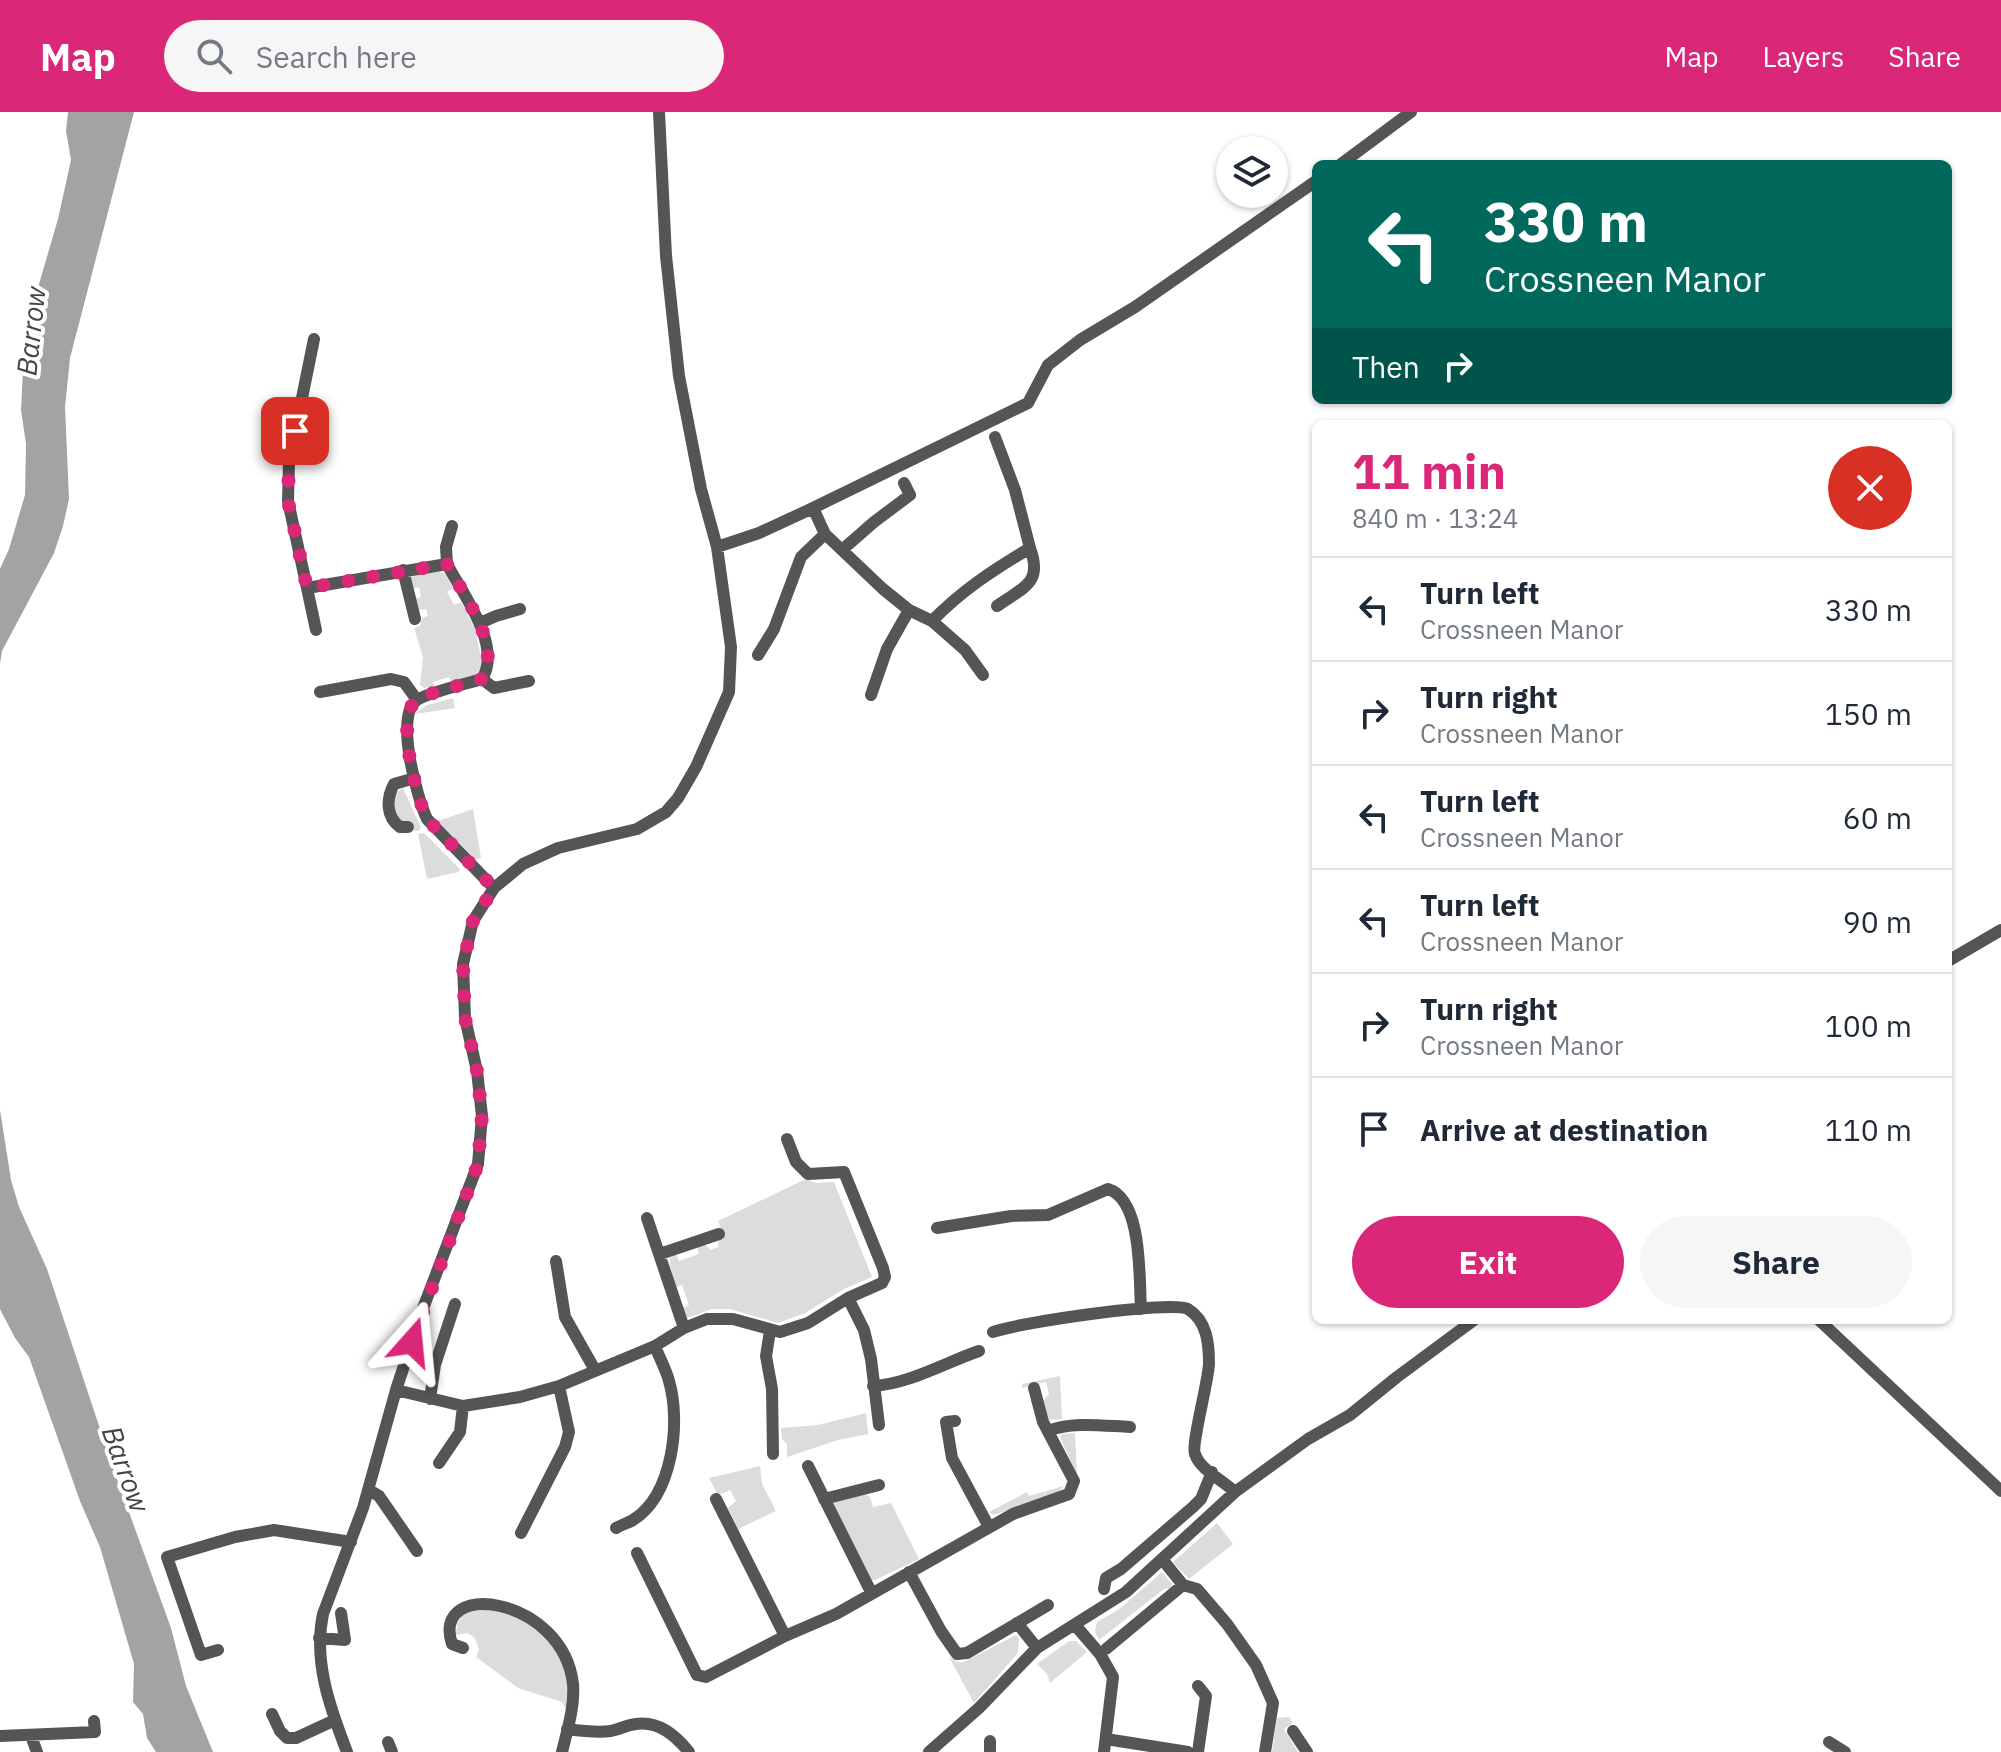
<!DOCTYPE html>
<meta charset="utf-8">
<style>
:root{--surface:#fff;--page:#f6f6f7;--text:#1f2937;--muted:#747a83;--line:#e0e1e3;--accent:#db2777}
body{margin:0;font-family:"IBM Plex Sans",sans-serif;background:var(--page);color:var(--text);height:100vh;display:flex;flex-direction:column;font-size:30px;white-space:nowrap}
*{box-sizing:border-box;margin:0}
p{font-size:26px;color:var(--muted)}
.icon{flex:none;width:44px;height:44px;fill:none;stroke:currentColor;stroke-width:2;stroke-linecap:round;stroke-linejoin:round}
.map{position:relative;flex:1;overflow:hidden}
.panel{position:absolute;left:1312px;top:308px;width:640px;height:904px;display:flex;flex-direction:column;background:var(--surface);border-radius:12px;box-shadow:0 2px 6px #0004}
.panel>*{flex:none}
.top-card{position:absolute;left:1312px;top:48px;width:640px;height:244px;border-radius:12px;box-shadow:0 2px 6px #0004;background:#00695c;color:#fff;overflow:hidden}
.tools{position:absolute;left:1216px;top:24px;display:grid;gap:16px}
.tools a{display:grid;place-items:center;width:72px;height:72px;border-radius:50%;background:var(--surface);box-shadow:0 2px 6px #0004;font-size:40px}
.pin{position:absolute;display:grid;place-items:center;width:68px;height:68px;color:#fff;margin:-34px;border-radius:16px;box-shadow:0 4px 12px #0006}
.me{position:absolute;width:88px;margin:-44px;rotate:18deg;stroke-linejoin:round;filter:drop-shadow(0 0 6px #0008)}
.turn{display:flex;align-items:center;gap:28px;height:168px;padding:0 40px;font-size:36px}
.turn .icon{width:104px;height:104px;stroke-width:2.5}
.turn b{display:block;font-size:56px;line-height:68px}
.then{display:flex;align-items:center;height:76px;padding:0 40px;background:#0003;gap:16px;font-size:30px}
.round{display:grid;place-items:center;flex:none;width:84px;height:84px;border-radius:42px;background:var(--page)}
.head{display:flex;align-items:center;justify-content:space-between;height:136px;padding:0 40px}
h1{font-size:48px;font-weight:700;line-height:60px;color:var(--accent)}
.action{display:flex;gap:16px;margin-top:auto;padding:16px 40px}
.action a{flex:1;height:92px;border-radius:48px;background:var(--accent);color:#fff;font-size:32px;font-weight:700;line-height:92px;text-align:center}
.action a+a{background:var(--page);color:var(--text)}
ul{padding:0;list-style:none}
li{display:flex;align-items:center;gap:24px;height:104px;padding:0 40px;border-top:2px solid var(--line)}
li div{flex:1}
li b{display:block;font-size:30px}
li em{font-style:normal}
header{display:flex;align-items:center;gap:48px;box-sizing:border-box;height:112px;padding:0 40px;background:var(--accent);color:#fff}
header strong{font-size:38px}
nav{display:flex;gap:44px;margin-inline-start:auto;font-size:28px}
.search{width:560px;height:72px;background:var(--page);display:flex;align-items:center;gap:20px;box-sizing:border-box;padding:0 28px;border-radius:44px;color:var(--muted);font-size:30px}
.map>svg:first-child{display:block}
.green{fill:#dcdcdc}
.water{fill:#a3a3a3}
.lines{fill:none;stroke-linecap:round;stroke-linejoin:round}
.minor{stroke:#555;stroke-width:12}
.route{stroke:#db2777;stroke-width:14;stroke-dasharray:0 25.2}
.labels{text-anchor:middle;stroke-width:8;stroke-linejoin:round;paint-order:stroke}
.water-label{font-size:28px;font-style:italic;fill:#444;stroke:#fff}
</style>
<header>
<strong>Map</strong>
<div class="search"><svg class="icon" aria-label="search" viewBox="0 0 24 24"><circle cx="10" cy="10" r="6"/><path d="M15 15l6 6"/></svg>Search here</div>
<nav><a>Map</a><a>Layers</a><a>Share</a></nav>
</header>
<div class="map">
<svg width="2001" height="1640" viewBox="0 0 2001 1640">
<rect width="100%" height="100%" fill="#fff"/>
<!-- green -->
<path class="green" d="M 436,459 L 445,462 L 453,476 L 447,480 L 454,493 L 461,490 L 475,517 L 483,555 L 475,563 L 452,572 L 449,565 L 433,570 L 434,574 L 424,576 L 420,573 L 423,545 L 414,516 L 420,514 L 422,506 L 428,504 L 426,497 L 418,498 L 414,487 L 421,485 L 419,475 L 412,477 L 411,465 Z
M 453,586 L 455,596 L 415,602 L 427,593 Z
M 403,676 L 421,716 L 419,719 L 414,719 L 412,710 L 399,712 L 396,709 L 393,683 Z
M 473,697 L 481,746 L 475,747 L 438,709 Z
M 424,721 L 460,757 L 459,760 L 427,767 L 418,722 Z
M 806,1067 L 816,1071 L 834,1070 L 872,1165 L 844,1177 L 805,1201 L 778,1211 L 730,1197 L 712,1197 L 687,1206 L 682,1196 L 689,1193 L 682,1173 L 675,1176 L 669,1147 L 676,1142 L 679,1149 L 699,1142 L 697,1134 L 705,1133 L 711,1138 L 718,1135 L 719,1127 L 724,1124 L 718,1109 Z
M 1060,1264 L 1062,1307 L 1048,1308 L 1042,1290 L 1049,1282 L 1046,1270 L 1022,1276 L 1022,1272 Z
M 866,1301 L 868,1322 L 838,1328 L 787,1345 L 787,1332 L 782,1327 L 781,1316 L 818,1313 Z
M 1075,1321 L 1077,1363 L 1060,1325 L 1062,1322 Z
M 760,1354 L 762,1372 L 776,1399 L 738,1417 L 728,1396 L 736,1389 L 730,1378 L 718,1383 L 709,1366 Z
M 1064,1374 L 1057,1381 L 994,1403 L 989,1400 L 1027,1380 L 1029,1384 Z
M 865,1382 L 870,1385 L 873,1395 L 891,1391 L 919,1447 L 875,1468 L 869,1468 L 835,1399 L 834,1390 Z
M 1217,1411 L 1233,1432 L 1189,1467 L 1173,1450 Z
M 1162,1460 L 1172,1472 L 1171,1476 L 1164,1477 L 1099,1528 L 1095,1520 L 1097,1510 L 1118,1498 Z
M 473,1497 C 513,1499 560,1518 567,1563 C 569,1574 567,1588 568,1600 L 562,1590 L 518,1576 L 476,1545 L 479,1537 L 474,1525 L 467,1521 L 456,1523 C 457,1508 460,1504 473,1497 Z
M 1016,1523 L 1019,1526 L 1018,1541 L 974,1591 L 949,1545 L 958,1550 L 964,1550 Z
M 1069,1529 L 1076,1529 L 1087,1540 L 1050,1571 L 1047,1562 L 1037,1552 Z
M 1289,1605 L 1293,1611 L 1284,1617 L 1298,1640 L 1272,1640 L 1277,1606 Z"/>
<!-- water -->
<path class="water" d="M 68,0 L 134,0 L 70,246 L 65,295 L 69,387 L 63,414 L 54,441 L 2,539 L 0,552 L 0,457 L 9,437 L 25,383 L 26,332 L 21,298 L 25,220 L 58,107 L 71,48 L 66,19 Z
M 0,998 L 11,1068 L 19,1095 L 47,1157 L 113,1356 L 171,1516 L 186,1574 L 213,1640 L 156,1640 L 147,1626 L 143,1602 L 133,1590 L 134,1552 L 100,1435 L 80,1389 L 29,1245 L 15,1226 L 0,1197 Z"/>
<g class="lines">
<!-- minor -->
<path class="minor" d="M 1341,52 L 1411,0
M 314,227 L 289,350 L 288,389 L 307,476 L 447,452 C 462,481 503,534 482,567 C 466,572 430,580 417,588 C 394,602 417,686 427,707 L 494,776
M 813,396 L 825,422 L 883,477 L 909,498 L 932,509 L 965,538 L 983,563
M 717,435 L 759,421 L 813,396 L 1028,291 L 1048,253 L 1080,228 L 1135,195 L 1316,69
M 842,438 L 874,410 L 910,383 L 904,371
M 447,452 L 446,435 L 452,414
M 403,458 L 415,507
M 307,476 L 316,518
M 997,494 C 1024,475 1043,471 1030,436
M 932,509 C 961,479 993,458 1030,436 L 1015,378 L 995,325
M 480,511 L 496,504 L 520,497
M 758,543 L 774,517 L 801,445 L 825,422
M 482,567 L 494,576 L 529,569
M 320,580 L 391,567 L 404,570 L 417,588
M 871,583 L 887,537 L 909,498
M 408,715 L 400,715 C 386,705 386,687 394,672 L 415,666
M 1948,849 L 2001,818
M 647,1106 L 684,1216
M 937,1116 L 1011,1104 L 1048,1103 L 1108,1077 C 1143,1088 1139,1167 1141,1197
M 660,1142 L 719,1122
M 556,1149 L 565,1205 L 595,1258
M 848,1186 L 864,1218 L 871,1247 L 879,1313
M 1819,1208 L 2001,1379
M 770,1219 L 766,1244 L 772,1277 L 773,1342
M 993,1220 C 1016,1211 1171,1188 1188,1197 C 1207,1209 1209,1231 1209,1252 C 1208,1271 1191,1333 1195,1342 C 1200,1358 1223,1368 1235,1380
M 873,1274 C 909,1272 944,1251 979,1239
M 396,1278 L 463,1294 L 520,1285 L 559,1274 L 655,1234 L 684,1216 L 707,1207 L 733,1207 L 780,1220 L 808,1211 L 848,1186 L 882,1171 L 885,1165 L 883,1156 L 844,1060 L 808,1062 L 796,1050 L 787,1027
M 430,1287 L 435,1253 L 455,1192
M 955,1309 L 946,1310 L 952,1346 L 989,1415
M 1048,1319 C 1072,1309 1105,1314 1130,1315
M 439,1351 L 460,1320 L 463,1294
M 808,1354 L 871,1480
M 369,1378 L 379,1384 L 417,1439
M 716,1387 L 785,1524
M 824,1387 L 879,1373
M 616,1416 C 621,1413 628,1411 633,1408 C 673,1383 681,1310 669,1269 C 666,1257 659,1245 655,1234
M 521,1421 L 565,1335 L 569,1320 L 559,1274
M 637,1441 L 697,1563 L 706,1565 L 785,1524 L 836,1502 L 1013,1402 L 1069,1382 L 1074,1369 L 1043,1310 L 1034,1276
M 1162,1447 L 1183,1473
M 909,1460 L 941,1519 L 957,1542 L 967,1541 L 1048,1493
M 1104,1477 L 1106,1466 L 1121,1457 L 1193,1395 L 1201,1387 L 1212,1360
M 1017,1511 L 1037,1536
M 1075,1513 L 1100,1542 L 1113,1565 L 1104,1640
M 319,1526 L 345,1528 L 341,1501
M 463,1536 L 452,1532 C 430,1466 563,1484 573,1572 C 575,1594 567,1619 562,1640
M 1106,1537 L 1183,1473 L 1197,1477 L 1227,1512 L 1256,1553 L 1273,1591 L 1265,1640
M 218,1538 L 201,1543 L 167,1445 L 235,1425 L 274,1418 L 351,1430
M 272,1602 L 280,1619 L 287,1626 L 296,1626 L 335,1608
M 567,1617 C 582,1619 597,1621 611,1619 C 620,1617 627,1613 636,1612 C 659,1609 675,1623 689,1640
M 1293,1619 L 1307,1640
M 0,1624 L 95,1620 L 94,1609
M 31,1624 L 37,1640
M 1106,1627 L 1188,1640
M 990,1629 L 990,1640
M 388,1630 L 392,1640
M 1829,1630 L 1845,1640
M 347,1640 C 330,1596 313,1549 323,1502 L 363,1396 L 396,1278 L 422,1199 L 478,1052 L 482,1004 L 477,959 L 465,906 L 463,852 L 473,809 L 494,776 L 523,752 L 558,736 L 637,717 L 666,700 L 678,686 L 696,655 L 729,580 L 731,535 L 717,435 L 701,377 L 679,264 L 666,144 L 659,0
M 929,1640 L 979,1596 L 1037,1536 L 1126,1480 L 1235,1380 L 1308,1327 L 1350,1303 L 1397,1265 L 1474,1208
M 1198,1640 L 1206,1584 L 1198,1574"/>
</g>
<g class="lines">
<!-- route -->
<path class="route" d="M 295,319 L 289,350 L 288,389 L 307,476 L 447,452 C 462,481 503,534 482,567 C 466,572 430,580 417,588 C 394,602 417,687 427,707 L 494,776 L 473,809 L 463,852 L 465,906 L 477,959 L 482,1004 L 478,1052 L 412,1230"/>
</g>
<g class="labels">
<!-- water labels -->
<g class="water-label">
<text transform="translate(31 219) rotate(-84)" y="10">Barrow</text>
<text transform="translate(126 1357) rotate(70)" y="10">Barrow</text>
</g>
</g>
</svg>
<div class="tools">
<a><svg class="icon" aria-label="layers" viewBox="0 0 24 24"><path d="M12 4l9 5-9 5-9-5zM3 14l9 5 9-5"/></svg></a>
</div>
<div class="pin" style="left:295px;top:319px;background:#d93025"><svg class="icon" aria-label="arrive" viewBox="0 0 24 24"><path d="M6 21V4h12l-3 4 3 4H6"/></svg></div>
<svg class="me" style="left:412px;top:1230px" viewBox="-20 -20 40 40"><path d="M0-17L14 15 0 8-14 15z" fill="#db2777" stroke="#fff" stroke-width="4"/></svg>
<div class="top-card">
<div class="turn"><svg class="icon" aria-label="left" viewBox="0 0 24 24"><path d="M17 20v-9H6M10 6l-5 5 5 5"/></svg><div><b>330 m</b>Crossneen Manor</div></div>
<div class="then">Then<svg class="icon" aria-label="right" viewBox="0 0 24 24"><path d="M7 20v-9h11M14 6l5 5-5 5"/></svg></div>
</div>
<section class="panel">
<div class="head"><div><h1>11 min</h1><p>840 m · 13:24</p></div><a class="round" style="background:#d93025;color:#fff"><svg class="icon" aria-label="close" viewBox="0 0 24 24"><path d="M6 6l12 12M18 6L6 18"/></svg></a></div>
<ul>
<li><svg class="icon" aria-label="left" viewBox="0 0 24 24"><path d="M17 20v-9H6M10 6l-5 5 5 5"/></svg><div><b>Turn left</b><p>Crossneen Manor</p></div><em>330 m</em></li>
<li><svg class="icon" aria-label="right" viewBox="0 0 24 24"><path d="M7 20v-9h11M14 6l5 5-5 5"/></svg><div><b>Turn right</b><p>Crossneen Manor</p></div><em>150 m</em></li>
<li><svg class="icon" aria-label="left" viewBox="0 0 24 24"><path d="M17 20v-9H6M10 6l-5 5 5 5"/></svg><div><b>Turn left</b><p>Crossneen Manor</p></div><em>60 m</em></li>
<li><svg class="icon" aria-label="left" viewBox="0 0 24 24"><path d="M17 20v-9H6M10 6l-5 5 5 5"/></svg><div><b>Turn left</b><p>Crossneen Manor</p></div><em>90 m</em></li>
<li><svg class="icon" aria-label="right" viewBox="0 0 24 24"><path d="M7 20v-9h11M14 6l5 5-5 5"/></svg><div><b>Turn right</b><p>Crossneen Manor</p></div><em>100 m</em></li>
<li><svg class="icon" aria-label="arrive" viewBox="0 0 24 24"><path d="M6 21V4h12l-3 4 3 4H6"/></svg><div><b>Arrive at destination</b></div><em>110 m</em></li>
</ul>
<div class="action"><a>Exit</a><a>Share</a></div>
</section>
</div>
